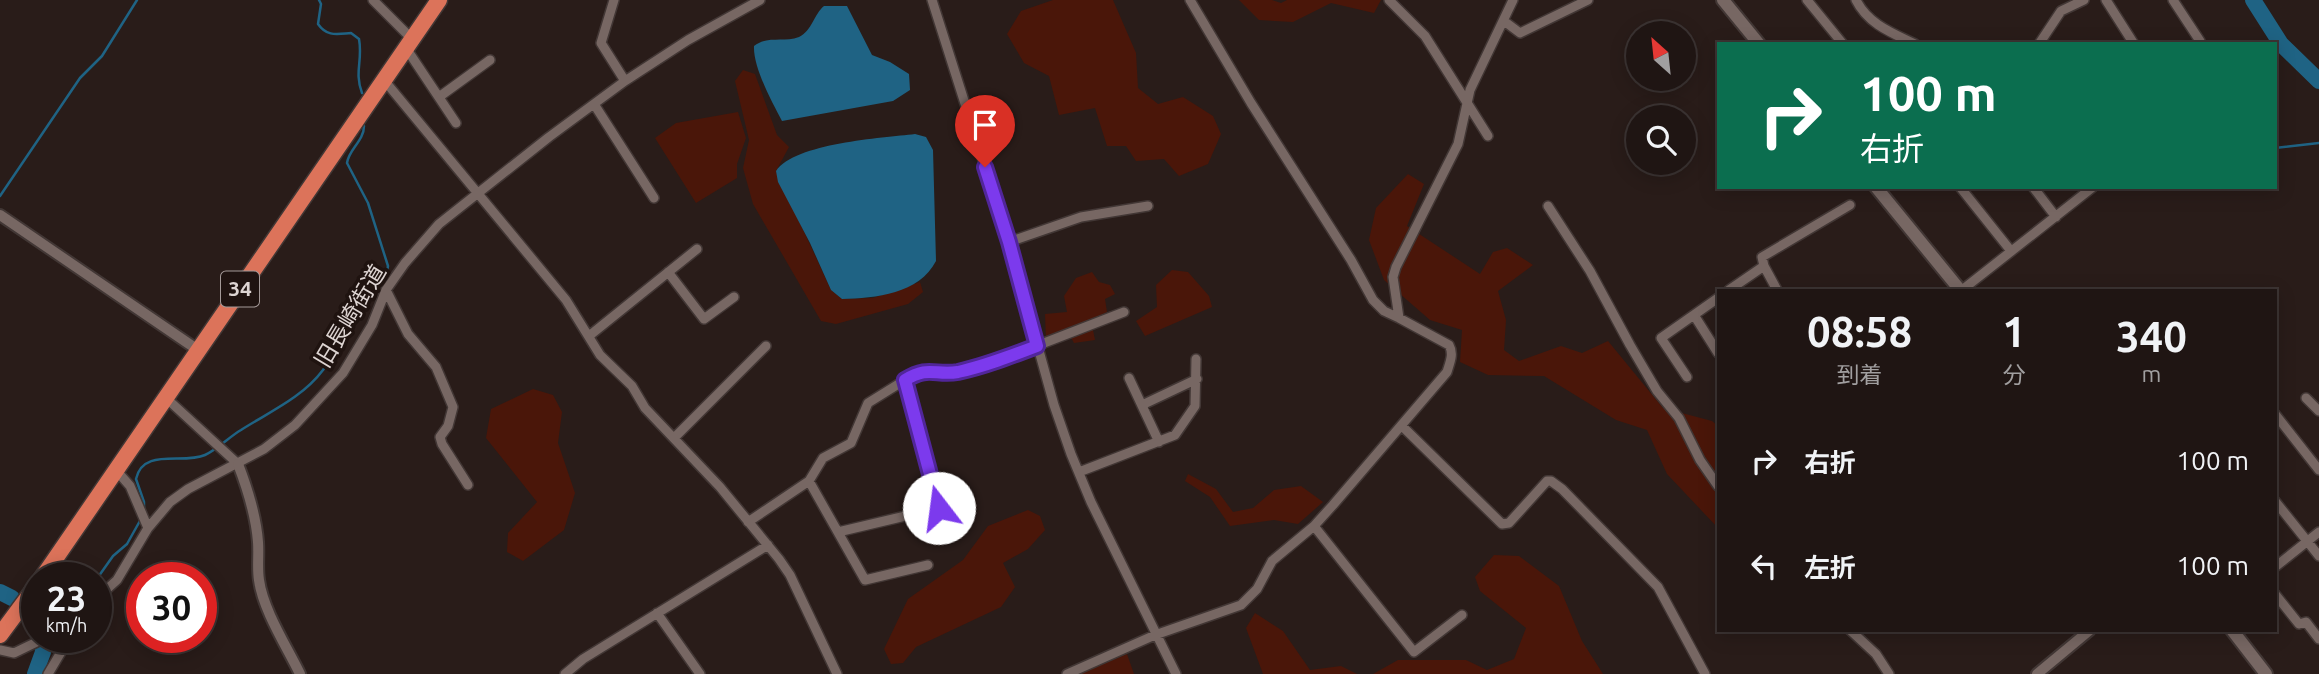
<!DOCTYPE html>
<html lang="ja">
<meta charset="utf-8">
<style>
:root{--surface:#1f1513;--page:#2c2221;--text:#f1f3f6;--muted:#a19fa0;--line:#3c3433}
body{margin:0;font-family:Ubuntu,"Noto Sans JP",sans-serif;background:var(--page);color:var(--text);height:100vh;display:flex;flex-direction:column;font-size:26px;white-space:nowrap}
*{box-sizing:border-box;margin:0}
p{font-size:23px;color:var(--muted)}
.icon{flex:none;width:38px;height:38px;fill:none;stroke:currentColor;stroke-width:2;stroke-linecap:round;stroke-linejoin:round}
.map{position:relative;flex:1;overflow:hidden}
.side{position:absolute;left:1717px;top:289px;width:560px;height:343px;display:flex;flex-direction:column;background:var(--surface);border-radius:0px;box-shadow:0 4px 18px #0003,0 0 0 2px var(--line)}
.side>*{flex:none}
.banner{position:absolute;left:1717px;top:42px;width:560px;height:147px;border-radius:0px;box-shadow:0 4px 18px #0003,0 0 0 2px var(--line);background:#0b6e4f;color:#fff;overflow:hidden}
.needle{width:46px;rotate:333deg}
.buttons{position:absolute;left:1626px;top:21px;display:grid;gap:14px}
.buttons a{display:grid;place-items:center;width:70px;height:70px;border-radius:50%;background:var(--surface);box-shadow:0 4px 18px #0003,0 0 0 2px var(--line);font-size:35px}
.speed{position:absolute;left:21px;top:562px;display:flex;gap:14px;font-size:35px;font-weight:700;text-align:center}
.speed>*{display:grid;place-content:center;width:91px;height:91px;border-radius:50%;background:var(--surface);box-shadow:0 4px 18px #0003,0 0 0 2px var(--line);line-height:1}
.speed small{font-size:18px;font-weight:400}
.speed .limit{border:10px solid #d22;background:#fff;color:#111}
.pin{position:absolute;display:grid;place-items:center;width:60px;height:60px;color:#fff;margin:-72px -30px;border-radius:50% 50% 50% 0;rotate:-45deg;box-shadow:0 0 7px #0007}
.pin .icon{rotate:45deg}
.me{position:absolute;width:77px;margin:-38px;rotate:345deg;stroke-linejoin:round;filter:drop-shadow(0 0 5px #0008)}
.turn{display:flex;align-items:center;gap:24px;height:147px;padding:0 28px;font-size:32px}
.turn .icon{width:91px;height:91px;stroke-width:2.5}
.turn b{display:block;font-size:49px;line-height:60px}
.eta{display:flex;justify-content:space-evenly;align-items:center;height:119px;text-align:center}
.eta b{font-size:42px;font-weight:700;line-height:49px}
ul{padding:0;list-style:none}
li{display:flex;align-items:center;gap:21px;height:105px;padding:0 28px}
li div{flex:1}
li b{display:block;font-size:26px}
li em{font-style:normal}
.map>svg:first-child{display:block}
.green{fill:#4a1609}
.water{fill:#1f6384}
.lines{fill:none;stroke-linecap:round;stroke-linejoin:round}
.stream{stroke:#1f6384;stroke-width:2.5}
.river{stroke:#1f6384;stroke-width:16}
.minor-casing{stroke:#423735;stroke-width:12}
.tertiary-casing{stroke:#423735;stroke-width:14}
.secondary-casing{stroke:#423735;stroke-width:16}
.trunk-casing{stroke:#423735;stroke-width:19}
.minor{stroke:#776763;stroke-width:9}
.tertiary{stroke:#776763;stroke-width:10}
.secondary{stroke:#776763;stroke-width:12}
.trunk{stroke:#dc735a;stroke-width:16}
.route-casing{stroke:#51269a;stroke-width:18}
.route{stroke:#7c3aed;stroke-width:12}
.labels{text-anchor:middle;stroke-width:7;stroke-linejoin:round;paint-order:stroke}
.shield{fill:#1f1310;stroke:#a49a98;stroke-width:2}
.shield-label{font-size:21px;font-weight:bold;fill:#ddd4d2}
.street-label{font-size:23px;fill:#ddd4d2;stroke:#1f1310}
</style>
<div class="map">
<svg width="2319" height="674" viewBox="0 0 2319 674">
<rect width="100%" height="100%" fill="#291c19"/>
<!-- green -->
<path class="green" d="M 1053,0 L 1113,0 L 1136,53 L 1138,88 L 1158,104 L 1183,97 L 1213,116 L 1221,134 L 1208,164 L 1179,176 L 1164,159 L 1136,161 L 1126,146 L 1107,146 L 1095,108 L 1059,115 L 1049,76 L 1024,63 L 1007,34 L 1021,11 Z
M 1239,0 L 1272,0 L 1281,3 L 1287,0 L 1381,0 L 1374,13 L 1331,3 L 1293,22 L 1259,20 Z
M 743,70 L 755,74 L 777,135 L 789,147 L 776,171 L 831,290 L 842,299 L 873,298 L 920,282 L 923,292 L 908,304 L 836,324 L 821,321 L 753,204 L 743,168 L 749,140 L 735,81 Z
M 738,112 L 746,138 L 737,164 L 737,178 L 696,203 L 655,138 L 676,123 Z
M 1408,174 L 1424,184 L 1407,226 L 1480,274 L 1493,252 L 1507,248 L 1533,265 L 1498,291 L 1506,320 L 1504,350 L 1519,361 L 1561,346 L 1582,353 L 1608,341 L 1663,408 L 1712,421 L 1718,426 L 1718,528 L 1667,474 L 1647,430 L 1616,420 L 1544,376 L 1488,375 L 1460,362 L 1462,330 L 1430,320 L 1384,280 L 1369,240 L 1376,208 Z
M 1172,270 L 1188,272 L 1209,296 L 1212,307 L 1145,336 L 1136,321 L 1157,307 L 1156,285 Z
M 1092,272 L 1099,282 L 1110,285 L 1115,294 L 1105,299 L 1107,312 L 1091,320 L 1095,340 L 1074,343 L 1067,330 L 1046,341 L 1045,314 L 1067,312 L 1064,296 L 1076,278 Z
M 533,389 L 553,395 L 562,412 L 558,443 L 575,493 L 564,530 L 523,561 L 507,552 L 508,533 L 537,502 L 486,438 L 491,409 Z
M 1188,474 L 1216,489 L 1233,512 L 1253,508 L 1274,490 L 1301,486 L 1323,502 L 1298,524 L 1274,520 L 1230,526 L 1210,497 L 1185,481 Z
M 1028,510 L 1040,516 L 1045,530 L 1028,549 L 1003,563 L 1015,587 L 1001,607 L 916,647 L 903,663 L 891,664 L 884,649 L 908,599 L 963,560 L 988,526 Z
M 1494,555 L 1519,556 L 1559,586 L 1582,641 L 1603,674 L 1373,674 L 1398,660 L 1466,660 L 1487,670 L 1514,659 L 1526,628 L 1480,591 L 1475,577 Z
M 1255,613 L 1283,631 L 1310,670 L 1341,666 L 1357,674 L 1263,674 L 1246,628 Z
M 1127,654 L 1134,674 L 1080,674 Z"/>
<!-- water -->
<path class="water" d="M 824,6 L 847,6 L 872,55 L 890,62 L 909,74 L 910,90 L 893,101 L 782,121 C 772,102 753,67 754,46 C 768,35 783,43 799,37 C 812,31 814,14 824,6 Z
M 915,134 L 926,137 L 933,150 L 936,261 C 919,294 876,298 842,299 L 831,290 L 810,243 L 778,182 L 776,171 C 795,143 882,138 915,134 Z"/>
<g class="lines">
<!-- stream -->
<path class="stream" d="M 319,0 L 321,4 L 318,24 C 327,37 337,34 351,33 L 359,39 C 363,60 354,72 362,93
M 2275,148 L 2319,143
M 0,196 L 80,78 L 102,56 L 137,0
M 144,510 L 144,502 L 136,479 C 143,447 183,465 205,455 C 218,449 229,437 241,430 C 269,412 302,398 323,370 C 337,350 346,325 361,305 C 371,292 386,283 388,266 L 368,203 L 347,163 C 349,149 364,141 364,126
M 96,580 L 113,556 L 127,544 L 141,519"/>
<!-- river -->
<path class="river" d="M 2253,0 L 2281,44 L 2319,81
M 0,592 L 12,598
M 34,612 L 37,616
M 35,674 L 43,652 L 42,637"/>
<defs>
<path id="minor" d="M 373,0 L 412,39
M 614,0 L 601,43 L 625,81
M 932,0 L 1009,242 L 1054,405 L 1071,454 L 1091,502 L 1176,674
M 1190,0 L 1251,103 L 1351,260 L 1373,300 L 1384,311 L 1399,318
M 1389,0 L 1425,36 L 1488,136
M 1807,0 L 1843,44
M 1856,0 C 1868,24 1892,33 1915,44
M 2106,0 L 2134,44
M 2173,0 L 2200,41
M 1504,21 L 1520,33 L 1588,0
M 2039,44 L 2061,11 L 2084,0
M 406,48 L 456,123
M 384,80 L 566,300 L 600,355 L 632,386 L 645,408 L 720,487 L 779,559 L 790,575 L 837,674
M 439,97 L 490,60
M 594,104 L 654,198
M 1960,187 L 2011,251
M 2033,187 L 2056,217
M 1548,206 L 1590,271 L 1630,345 L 1657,391 L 1679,418 L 1700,460 L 1718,486
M 1009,242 L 1081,217 L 1148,206
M 668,272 L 704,319 L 734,297
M 386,290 L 408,334 L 436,367 L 453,407 L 448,426 L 440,437 L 442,444 L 468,485
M 1729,290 L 1764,266
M 1777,290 L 1764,266 L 1762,257 L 1850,205
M 1962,290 L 2093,187
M 1694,315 L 1718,353
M 589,336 L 697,249
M 1687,377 L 1661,338 L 1718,298
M 1129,378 L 1159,442
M 165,397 L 238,464
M 2306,398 L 2319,411
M 1142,405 L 1197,379
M 2275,414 L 2319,470
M 1402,426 L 1502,524 L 1509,523 L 1547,481 L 1551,481 L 1562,489 L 1658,587 L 1705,674
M 674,438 L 766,346
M 116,470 L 130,486 L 148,528
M 1079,472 L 1175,435 L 1195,406 L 1196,359
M 809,481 L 865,580 L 928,565
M 2275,501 L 2319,556
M 748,522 L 809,481 L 823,458 L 851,443 L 868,403 L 913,375 L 927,370 L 954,372 L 1000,360 L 1124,312
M 1314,526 L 1414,652 L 1462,615
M 838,532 L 939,508 L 905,380
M 2275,567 L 2319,532
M 2275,594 L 2299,624 L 2306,622 L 2319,639
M 96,599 L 117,580 L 148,528 L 170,502 L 188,489 L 264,449 L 295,425 L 343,373 L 372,325 L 386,290 L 405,263 L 439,224 L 549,137 L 625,81 L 688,40 L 760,0
M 657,613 L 700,674
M 1850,630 L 1876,654 L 1889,674
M 0,650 L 14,653 L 47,637
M 48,674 L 70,637
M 565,674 L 583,659 L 768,545
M 1067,674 L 1155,635 L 1241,605 L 1257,589 L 1272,561 L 1314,526 L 1333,505 L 1447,372 C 1450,362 1454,354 1449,345 L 1399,318 L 1393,277 L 1396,267 L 1458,144 L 1470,90 L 1513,0"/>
<path id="tertiary" d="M 0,215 L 198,350
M 238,464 C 248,490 256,515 258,542 C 259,555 257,568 259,580 C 263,610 287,647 300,674
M 2037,674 L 2090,630"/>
<path id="secondary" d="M 1723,0 L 1759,44
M 1876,187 L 1960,290
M 2232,630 L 2266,674"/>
<path id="trunk" d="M 42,578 L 439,0
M 0,635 L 37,585"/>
</defs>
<!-- minor casing -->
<use href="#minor" class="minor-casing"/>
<!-- tertiary casing -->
<use href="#tertiary" class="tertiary-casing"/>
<!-- secondary casing -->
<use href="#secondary" class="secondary-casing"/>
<!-- trunk casing -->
<use href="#trunk" class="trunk-casing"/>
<!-- minor -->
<use href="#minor" class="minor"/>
<!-- tertiary -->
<use href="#tertiary" class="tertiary"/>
<!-- secondary -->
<use href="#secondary" class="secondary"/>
<!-- trunk -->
<use href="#trunk" class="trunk"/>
</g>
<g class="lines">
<defs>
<path id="route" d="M 939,508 L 905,380 C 929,365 935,376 958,372 C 985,366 1011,356 1037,346 L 1009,242 L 985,167"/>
</defs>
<!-- route casing -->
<use href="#route" class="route-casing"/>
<!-- route -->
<use href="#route" class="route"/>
</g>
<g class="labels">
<!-- shield labels -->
<rect class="shield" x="221" y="271.5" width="38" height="35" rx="5"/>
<g class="shield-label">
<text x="240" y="296">34</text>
</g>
<!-- street labels -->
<g class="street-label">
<text transform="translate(350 316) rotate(-59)" y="8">旧長崎街道</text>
</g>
</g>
</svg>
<div class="buttons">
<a><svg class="needle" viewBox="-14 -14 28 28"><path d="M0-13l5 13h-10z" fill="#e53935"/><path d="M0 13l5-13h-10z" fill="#a19fa0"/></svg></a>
<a><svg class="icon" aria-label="search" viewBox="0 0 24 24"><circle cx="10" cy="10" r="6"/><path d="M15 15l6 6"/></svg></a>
</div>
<div class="speed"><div>23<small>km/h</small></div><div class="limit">30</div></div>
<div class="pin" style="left:985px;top:167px;background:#d93025"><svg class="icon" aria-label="arrive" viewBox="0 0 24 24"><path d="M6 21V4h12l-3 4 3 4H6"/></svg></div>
<svg class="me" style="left:939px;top:508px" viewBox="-20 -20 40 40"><circle r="19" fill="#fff"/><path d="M0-13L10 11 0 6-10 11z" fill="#7c3aed"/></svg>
<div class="banner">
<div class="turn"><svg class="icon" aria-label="right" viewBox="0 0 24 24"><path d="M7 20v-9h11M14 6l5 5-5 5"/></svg><div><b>100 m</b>右折</div></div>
</div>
<section class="side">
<div class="eta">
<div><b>08:58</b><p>到着</p></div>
<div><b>1</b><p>分</p></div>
<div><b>340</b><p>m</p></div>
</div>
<ul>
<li><svg class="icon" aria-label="right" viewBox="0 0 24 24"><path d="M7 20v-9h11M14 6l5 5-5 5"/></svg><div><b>右折</b></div><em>100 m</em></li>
<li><svg class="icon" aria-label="left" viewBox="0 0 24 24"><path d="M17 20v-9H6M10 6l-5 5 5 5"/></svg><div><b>左折</b></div><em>100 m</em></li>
</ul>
</section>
</div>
